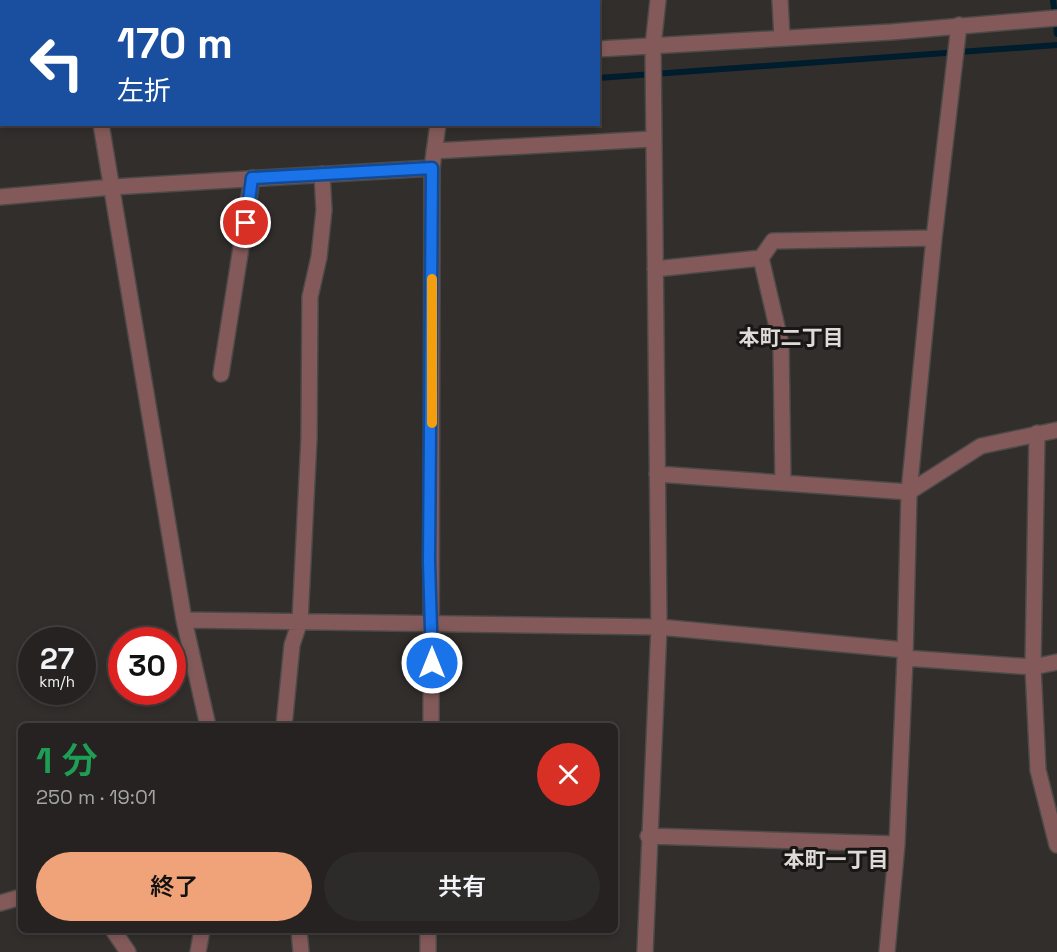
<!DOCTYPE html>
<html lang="ja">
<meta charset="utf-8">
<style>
:root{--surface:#252221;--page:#2d2a2a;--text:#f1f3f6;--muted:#a3a4a5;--line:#423f3f;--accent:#f0a279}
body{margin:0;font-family:"Space Grotesk","Noto Sans JP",sans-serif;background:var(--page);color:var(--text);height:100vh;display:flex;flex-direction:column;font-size:22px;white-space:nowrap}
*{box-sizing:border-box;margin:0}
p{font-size:20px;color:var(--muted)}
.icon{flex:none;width:33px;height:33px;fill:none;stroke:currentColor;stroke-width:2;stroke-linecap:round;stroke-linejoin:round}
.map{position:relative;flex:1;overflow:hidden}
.side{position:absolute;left:18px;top:723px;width:600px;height:210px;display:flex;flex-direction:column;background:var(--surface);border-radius:9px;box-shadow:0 3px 9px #0003,0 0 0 2px var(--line)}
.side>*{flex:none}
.hud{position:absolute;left:0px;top:0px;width:600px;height:126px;box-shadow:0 3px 9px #0003,0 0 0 2px var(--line);background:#1a4fa0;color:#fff;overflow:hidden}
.speed{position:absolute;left:18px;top:627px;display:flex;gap:12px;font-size:30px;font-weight:700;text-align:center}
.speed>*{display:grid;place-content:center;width:78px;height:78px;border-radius:50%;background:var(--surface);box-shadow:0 3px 9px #0003,0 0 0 2px var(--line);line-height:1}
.speed small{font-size:15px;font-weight:400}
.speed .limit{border:9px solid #d22;background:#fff;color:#111}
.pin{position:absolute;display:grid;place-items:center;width:51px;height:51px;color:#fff;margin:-26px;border:3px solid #fff;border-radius:50%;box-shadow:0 2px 6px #0007}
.me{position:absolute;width:66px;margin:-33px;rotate:0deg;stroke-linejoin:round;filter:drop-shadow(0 0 4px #0008)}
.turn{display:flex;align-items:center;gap:21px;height:126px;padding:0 18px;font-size:27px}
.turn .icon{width:78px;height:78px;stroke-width:2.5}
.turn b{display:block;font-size:42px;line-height:51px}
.round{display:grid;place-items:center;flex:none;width:63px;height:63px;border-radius:32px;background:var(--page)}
.overview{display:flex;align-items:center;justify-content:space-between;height:102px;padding:0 18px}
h1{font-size:36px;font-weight:600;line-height:45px;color:#1e9e55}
.button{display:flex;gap:12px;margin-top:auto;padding:12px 18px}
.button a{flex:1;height:69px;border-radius:36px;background:var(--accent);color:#111;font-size:24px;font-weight:600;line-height:69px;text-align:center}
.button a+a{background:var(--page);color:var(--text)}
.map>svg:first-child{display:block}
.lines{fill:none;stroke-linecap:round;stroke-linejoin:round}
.stream{stroke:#001d2e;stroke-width:6}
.minor-casing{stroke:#4c4a48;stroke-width:18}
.minor{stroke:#835a59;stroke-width:15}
.route-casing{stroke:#114b97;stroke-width:15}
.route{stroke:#1a73e8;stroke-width:10}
.slow{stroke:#f59e0b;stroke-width:10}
.labels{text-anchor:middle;stroke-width:6;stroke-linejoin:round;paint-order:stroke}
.neighbourhood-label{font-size:21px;font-weight:bold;fill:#dedbd7;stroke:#181716}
</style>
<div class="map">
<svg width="1057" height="952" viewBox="0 0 1057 952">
<rect width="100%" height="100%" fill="#312e2c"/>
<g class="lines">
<!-- stream -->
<path class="stream" d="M 1053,0 L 1057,34
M 0,52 L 2,52
M 598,78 L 1057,45"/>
<defs>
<path id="minor" d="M 77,0 L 78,2
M 780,0 L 782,38
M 305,2 L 305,0
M 454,2 L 454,0
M 598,49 L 891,32 L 1057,18
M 0,80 L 2,80
M 101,124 L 184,620 L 208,726
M 434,151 L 653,139
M 0,197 L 113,187 L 432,168
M 655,269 L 761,258
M 221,374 L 252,178
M 1037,433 L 1033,667 L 1038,770 L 1057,845
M 657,474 L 909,492 L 981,446 L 1057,430
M 783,483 L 781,344 L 761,258 L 773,241 L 934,238
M 184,620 L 659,627 L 905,650
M 905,658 L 1033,667 L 1057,662
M 284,726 L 292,645 L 300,621 L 309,438 L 310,297 L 319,257 L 324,210 L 322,174
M 431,726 L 432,168 L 438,124
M 648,836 L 897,844
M 0,903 L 21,897
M 113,930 L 128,952
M 299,930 L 301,952
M 198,952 L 202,930
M 428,952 L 428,930
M 645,952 L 659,627 L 653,46 L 658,0
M 887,952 L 897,844 L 905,658 L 909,492 L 934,238 L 959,25"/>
</defs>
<!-- minor casing -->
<use href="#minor" class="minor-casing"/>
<!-- minor -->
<use href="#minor" class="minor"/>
</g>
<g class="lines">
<defs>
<path id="route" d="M 246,223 L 252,178 L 432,168 L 429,562 L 432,663"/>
</defs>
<!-- route casing -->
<use href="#route" class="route-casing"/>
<!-- route -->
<use href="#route" class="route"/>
<!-- slow -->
<path class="slow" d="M 432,423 L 432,279"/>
</g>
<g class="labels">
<!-- neighbourhood labels -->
<g class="neighbourhood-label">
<text x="791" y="345">本町二丁目</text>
<text x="836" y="867">本町一丁目</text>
</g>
</g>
</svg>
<div class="speed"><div>27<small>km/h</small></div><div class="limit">30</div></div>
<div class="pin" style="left:246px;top:223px;background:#d93025"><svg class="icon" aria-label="arrive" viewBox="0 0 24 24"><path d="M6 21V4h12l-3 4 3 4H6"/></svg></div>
<svg class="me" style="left:432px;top:663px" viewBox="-20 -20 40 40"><circle r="17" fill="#1a73e8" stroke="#fff" stroke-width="3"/><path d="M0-11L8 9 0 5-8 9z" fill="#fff"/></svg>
<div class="hud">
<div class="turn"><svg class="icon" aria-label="left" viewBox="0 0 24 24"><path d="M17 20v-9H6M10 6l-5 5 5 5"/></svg><div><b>170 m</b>左折</div></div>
</div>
<section class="side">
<div class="overview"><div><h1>1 分</h1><p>250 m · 19:01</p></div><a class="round" style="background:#d93025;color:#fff"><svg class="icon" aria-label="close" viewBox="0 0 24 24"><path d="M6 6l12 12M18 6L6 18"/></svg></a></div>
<div class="button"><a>終了</a><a>共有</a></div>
</section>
</div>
